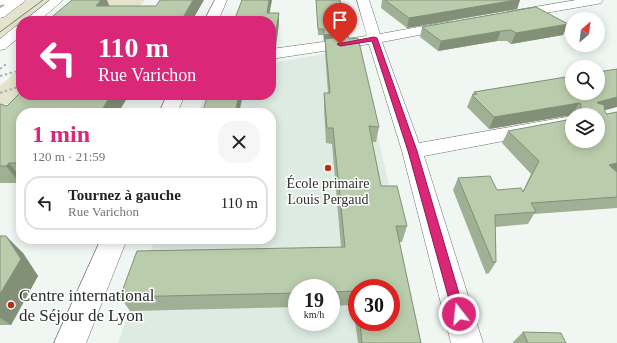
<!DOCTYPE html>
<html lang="fr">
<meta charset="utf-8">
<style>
:root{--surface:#fff;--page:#f6f6f6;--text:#202124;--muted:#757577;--line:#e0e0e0;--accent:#db2777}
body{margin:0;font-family:"Times New Roman",serif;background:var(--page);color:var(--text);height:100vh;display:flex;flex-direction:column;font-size:15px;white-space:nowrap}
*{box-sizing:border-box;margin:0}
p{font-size:13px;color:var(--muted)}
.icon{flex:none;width:22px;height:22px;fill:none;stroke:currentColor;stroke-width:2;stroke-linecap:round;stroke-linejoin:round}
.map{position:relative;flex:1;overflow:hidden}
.details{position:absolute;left:16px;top:108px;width:260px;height:136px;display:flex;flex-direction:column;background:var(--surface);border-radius:16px;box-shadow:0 2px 10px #0003}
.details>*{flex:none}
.top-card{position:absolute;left:16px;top:16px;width:260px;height:84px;border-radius:16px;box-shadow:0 2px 10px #0003;background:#db2777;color:#fff;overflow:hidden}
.needle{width:26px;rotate:28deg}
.tools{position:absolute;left:565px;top:12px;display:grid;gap:8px}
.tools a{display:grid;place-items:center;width:40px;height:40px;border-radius:50%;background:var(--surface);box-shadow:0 2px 10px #0003;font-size:20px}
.speed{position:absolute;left:288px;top:279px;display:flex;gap:8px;font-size:20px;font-weight:700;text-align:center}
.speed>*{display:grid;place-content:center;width:52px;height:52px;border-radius:50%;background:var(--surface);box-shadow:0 2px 10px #0003;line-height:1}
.speed small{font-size:10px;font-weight:400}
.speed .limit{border:6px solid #d22;background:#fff;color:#111}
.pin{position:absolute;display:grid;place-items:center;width:34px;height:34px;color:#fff;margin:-41px -17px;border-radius:50% 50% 50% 0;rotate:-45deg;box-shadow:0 0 4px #0007}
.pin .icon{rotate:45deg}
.me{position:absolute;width:44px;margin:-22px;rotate:344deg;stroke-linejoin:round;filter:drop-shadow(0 0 3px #0008)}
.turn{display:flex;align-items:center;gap:14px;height:84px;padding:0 16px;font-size:18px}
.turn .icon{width:52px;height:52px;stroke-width:2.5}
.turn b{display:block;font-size:28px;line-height:34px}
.round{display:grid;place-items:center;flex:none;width:42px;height:42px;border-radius:16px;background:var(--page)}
.headline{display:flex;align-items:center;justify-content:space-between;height:68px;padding:0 16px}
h1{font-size:24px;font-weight:800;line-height:30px;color:var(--accent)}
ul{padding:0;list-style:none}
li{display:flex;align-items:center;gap:12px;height:54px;margin:0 8px 6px;padding:0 8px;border:2px solid var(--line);border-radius:16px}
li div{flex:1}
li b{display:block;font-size:15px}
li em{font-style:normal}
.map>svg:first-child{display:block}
.built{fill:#ddebe2;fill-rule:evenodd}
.green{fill:#e3e4cb}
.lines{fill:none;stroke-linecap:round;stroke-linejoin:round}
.street-casing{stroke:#6a706c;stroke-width:1}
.secondary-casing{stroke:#6a706c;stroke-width:1}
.path{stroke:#aaafad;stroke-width:2;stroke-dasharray:2.5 2.5;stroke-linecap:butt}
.street{fill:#fff;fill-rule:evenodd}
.secondary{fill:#fff;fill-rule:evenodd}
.tram{stroke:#7a7e7c;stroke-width:1}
.wall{fill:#9fb094;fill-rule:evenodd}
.shaded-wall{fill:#829078}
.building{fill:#b9cdac;stroke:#829078}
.route{fill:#db2777;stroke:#8e194d}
.poi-dot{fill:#ba2f0f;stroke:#fff;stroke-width:1.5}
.labels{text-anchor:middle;stroke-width:3;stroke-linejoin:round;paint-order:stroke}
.poi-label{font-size:14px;fill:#2b2d2c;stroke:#fff}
.near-poi-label{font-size:17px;fill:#2b2d2c;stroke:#fff;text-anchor:start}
</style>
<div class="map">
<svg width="617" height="343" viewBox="0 0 617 343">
<rect width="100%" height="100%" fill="#f0f7f3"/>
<!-- built -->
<path class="built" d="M 347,50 L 373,115 L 402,242 L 392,242 L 412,343 L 118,343 L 155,239 L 271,239 L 271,113 L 198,113 L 205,95 L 271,95 L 271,63 ZM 297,288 L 331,288 L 331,322 L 297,322 ZM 357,288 L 391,288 L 391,322 L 357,322 Z"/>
<!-- green -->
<path class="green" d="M 28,0 L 52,0 L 25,21 L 21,21 L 21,24 L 0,41 L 0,20 Z
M 83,0 L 145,0 L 136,10 L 72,9 Z
M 21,67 L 21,95 L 32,104 L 0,104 L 0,86 Z"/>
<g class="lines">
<defs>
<path id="street" d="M 0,0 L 23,0 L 24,1 L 22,4 L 0,5 Z
M 215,0 L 227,0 L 218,21 L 204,21 Z
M 357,0 L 369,0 L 380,34 L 451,21 L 456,22 L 458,25 L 456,28 L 451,29 L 382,42 L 419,143 L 572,116 L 572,128 L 424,156 L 483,343 L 451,343 L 402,151 L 369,44 L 271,59 L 271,49 L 367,36 Z
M 576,0 L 603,0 L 601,3 L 597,4 L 511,19 L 507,18 L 505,15 L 507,12 L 511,11 Z
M 167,95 L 185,95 L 177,113 L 159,113 Z
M 101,239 L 127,239 L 86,343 L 54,343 Z"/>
<path id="secondary" d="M 12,0 L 26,0 L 4,17 L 0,18 L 0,8 Z
M 50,0 L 63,0 L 39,21 L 24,21 Z
M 21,25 L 21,36 L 5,49 L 0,50 L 0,39 L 16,26 Z"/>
</defs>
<!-- street casing -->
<use href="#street" class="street-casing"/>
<!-- secondary casing -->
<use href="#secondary" class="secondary-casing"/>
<!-- path -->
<path class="path" d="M 0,69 L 6,64
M 0,76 L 21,70
M 0,93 L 21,86"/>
<!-- street -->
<use href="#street" class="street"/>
<!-- secondary -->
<use href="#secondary" class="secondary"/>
<!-- tram -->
<path class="tram" d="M 0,32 L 43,0"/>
</g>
<!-- wall -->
<path class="wall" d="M 316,0 L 340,0 L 346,32 L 346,36 L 349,39 L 379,127 L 376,142 L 372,142 L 381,186 L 407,226 L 402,242 L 399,242 L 421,343 L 358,343 L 353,305 L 331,306 L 331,288 L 297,288 L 297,307 L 130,311 L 120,297 L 341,247 L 332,144 L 326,143 L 324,108 L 324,93 L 328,93 L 325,53 L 325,41 L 324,41 L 323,35 L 318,35 ZM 357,288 L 391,322 L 357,322 Z
M 382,0 L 520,0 L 517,9 L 407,28 L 381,8 Z
M 536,7 L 563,35 L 511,44 L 507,41 L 497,41 L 438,51 L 420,37 L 422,27 Z
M 572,76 L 605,110 L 605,112 L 607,114 L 617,112 L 617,208 L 534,214 L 528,224 L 495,227 L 496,262 L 489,273 L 486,274 L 453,190 L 458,178 L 497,190 L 523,191 L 531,174 L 502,143 L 508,131 L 598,115 L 572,115 L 489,129 L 467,107 L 472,95 L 474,92 Z
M 0,104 L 21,113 L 21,182 L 20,183 L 0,183 Z
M 0,236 L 23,253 L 38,276 L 11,325 L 0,325 Z
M 523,332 L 566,343 L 513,343 L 513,342 Z"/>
<!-- shaded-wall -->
<path class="shaded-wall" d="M 101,0 L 107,0 L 111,10 L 96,6 Z
M 193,0 L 204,0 L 192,21 L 181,21 Z
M 269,0 L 272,0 L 268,21 L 267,13 Z
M 516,0 L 520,0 L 517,9 L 407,28 L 409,18 Z
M 279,13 L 279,23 L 276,47 L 271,49 L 271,38 Z
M 568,24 L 563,35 L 511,44 L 516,33 Z
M 501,31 L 497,41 L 438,51 L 441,41 Z
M 346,32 L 345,38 L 324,41 L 324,35 Z
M 273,49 L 274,60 L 271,84 L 271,66 Z
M 111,95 L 129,95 L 118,113 L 100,113 Z
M 239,95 L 243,95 L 239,113 L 235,113 Z
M 617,97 L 617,107 L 591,114 L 598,102 Z
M 579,103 L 572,115 L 489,129 L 494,117 Z
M 9,163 L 21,178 L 21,182 L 20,183 L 6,166 Z
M 617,163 L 617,173 L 609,165 Z
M 6,236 L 23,253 L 38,276 L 11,325 L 0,318 L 0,294 Z"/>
<!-- building -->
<path class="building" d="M 72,0 L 101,0 L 96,6 L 156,6 L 160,0 L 193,0 L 181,21 L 47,21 Z
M 242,0 L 269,0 L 267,13 L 279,13 L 275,36 L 271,38 L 271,21 L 234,21 Z
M 316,0 L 340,0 L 346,32 L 324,35 L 324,29 L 318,29 Z
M 385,0 L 516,0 L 409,18 Z
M 536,7 L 568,24 L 516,33 L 511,30 L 501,31 L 441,41 L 422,27 Z
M 348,36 L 349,39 L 358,38 L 379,127 L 369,126 L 381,186 L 397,186 L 407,226 L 396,226 L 421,343 L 362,343 L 360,322 L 391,322 L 391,288 L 357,288 L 357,298 L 356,291 L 331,292 L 331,288 L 297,288 L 297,293 L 120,297 L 137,251 L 345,247 L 333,128 L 327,128 L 324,93 L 330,93 L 325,39 Z
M 271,49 L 273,49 L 271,66 Z
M 617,69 L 617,97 L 598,102 L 597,103 L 604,105 L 605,112 L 607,114 L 617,112 L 617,163 L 609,165 L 617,172 L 617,197 L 531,203 L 536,212 L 495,215 L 496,262 L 493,262 L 458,178 L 490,176 L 497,190 L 521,188 L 523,192 L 539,161 L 508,131 L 572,119 L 572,141 L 598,141 L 598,115 L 580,115 L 581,104 L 579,103 L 494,117 L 472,95 L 477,94 L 474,92 L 572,76 L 572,93 L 598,93 L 598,72 Z
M 21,92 L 21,95 L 111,95 L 100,113 L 21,113 L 21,163 L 9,163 L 6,166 L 0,166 L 0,104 L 7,106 Z
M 208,95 L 239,95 L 235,113 L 202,113 Z
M 0,236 L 6,236 L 21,259 L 0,294 Z
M 523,332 L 561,333 L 566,343 L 528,343 Z"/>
<!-- route -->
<path class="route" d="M 374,37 L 377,38 L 417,151 L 465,314 L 463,318 L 459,320 L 454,318 L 453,314 L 408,151 L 372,41 L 340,46 L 337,44 Z"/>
<!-- markers -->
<g class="poi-dot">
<circle cx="328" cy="168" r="4"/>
<circle cx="11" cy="305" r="4"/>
</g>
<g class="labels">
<!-- poi labels -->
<g class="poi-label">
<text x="328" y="188">École primaire<tspan x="328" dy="16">Louis Pergaud</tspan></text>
</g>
<!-- near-poi labels -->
<g class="near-poi-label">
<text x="19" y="301">Centre international<tspan x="19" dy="20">de Séjour de Lyon</tspan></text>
</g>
</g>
</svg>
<div class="tools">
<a><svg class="needle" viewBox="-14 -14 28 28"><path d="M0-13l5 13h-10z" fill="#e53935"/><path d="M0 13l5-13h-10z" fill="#757577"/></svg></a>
<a><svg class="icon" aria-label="search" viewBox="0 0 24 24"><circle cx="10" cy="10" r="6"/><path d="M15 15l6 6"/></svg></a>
<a><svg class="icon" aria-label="layers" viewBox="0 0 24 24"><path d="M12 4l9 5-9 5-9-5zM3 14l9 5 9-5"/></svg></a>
</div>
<div class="speed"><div>19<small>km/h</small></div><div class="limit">30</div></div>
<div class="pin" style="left:340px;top:44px;background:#d93025"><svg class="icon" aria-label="arrive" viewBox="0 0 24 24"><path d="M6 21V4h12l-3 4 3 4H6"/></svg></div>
<svg class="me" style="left:459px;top:314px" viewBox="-20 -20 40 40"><circle r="17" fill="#db2777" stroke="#fff" stroke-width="3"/><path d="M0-11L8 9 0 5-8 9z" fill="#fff"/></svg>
<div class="top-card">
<div class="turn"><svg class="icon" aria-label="left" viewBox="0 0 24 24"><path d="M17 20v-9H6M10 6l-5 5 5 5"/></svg><div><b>110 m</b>Rue Varichon</div></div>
</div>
<section class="details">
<div class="headline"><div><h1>1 min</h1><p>120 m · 21:59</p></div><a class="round"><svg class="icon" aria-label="close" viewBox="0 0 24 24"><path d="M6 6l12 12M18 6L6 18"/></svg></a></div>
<ul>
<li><svg class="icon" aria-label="left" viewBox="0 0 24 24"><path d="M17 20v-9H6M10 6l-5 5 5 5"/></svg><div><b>Tournez à gauche</b><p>Rue Varichon</p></div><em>110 m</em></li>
</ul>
</section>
</div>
